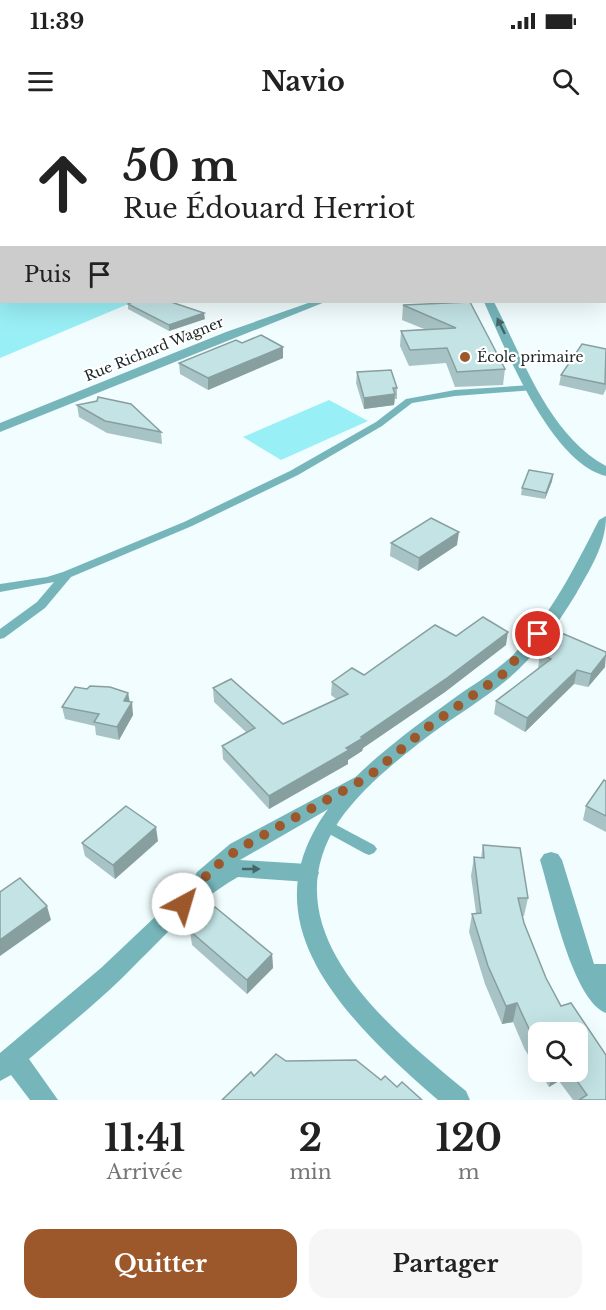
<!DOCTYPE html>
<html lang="fr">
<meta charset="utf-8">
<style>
:root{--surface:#fff;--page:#f6f6f6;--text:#222;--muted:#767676;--accent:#9c582a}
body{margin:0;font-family:"Libre Baskerville",serif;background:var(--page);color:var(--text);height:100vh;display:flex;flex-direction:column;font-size:22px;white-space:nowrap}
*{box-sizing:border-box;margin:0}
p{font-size:20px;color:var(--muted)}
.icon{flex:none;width:33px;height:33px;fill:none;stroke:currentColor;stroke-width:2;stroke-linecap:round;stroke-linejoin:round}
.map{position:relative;height:980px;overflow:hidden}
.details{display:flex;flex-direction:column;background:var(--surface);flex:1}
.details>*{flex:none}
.banner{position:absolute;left:0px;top:0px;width:606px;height:183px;box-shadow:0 6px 24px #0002;background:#fff;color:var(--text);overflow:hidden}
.fabs{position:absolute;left:528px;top:902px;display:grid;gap:12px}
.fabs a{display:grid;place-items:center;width:60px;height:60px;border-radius:12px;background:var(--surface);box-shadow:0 6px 24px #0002;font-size:30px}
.pin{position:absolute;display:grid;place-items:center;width:51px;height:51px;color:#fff;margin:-26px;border:3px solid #fff;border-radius:50%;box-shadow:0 2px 6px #0007}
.me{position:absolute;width:66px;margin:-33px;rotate:39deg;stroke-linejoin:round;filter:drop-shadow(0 0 4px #0008)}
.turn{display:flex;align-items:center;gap:21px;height:126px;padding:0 24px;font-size:27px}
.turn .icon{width:78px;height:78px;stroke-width:2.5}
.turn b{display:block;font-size:42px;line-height:51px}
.then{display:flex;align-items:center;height:57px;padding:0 24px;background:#0003;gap:12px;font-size:22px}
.eta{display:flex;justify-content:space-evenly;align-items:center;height:102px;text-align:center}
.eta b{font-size:36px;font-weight:700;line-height:42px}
.cta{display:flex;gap:12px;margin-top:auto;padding:12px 24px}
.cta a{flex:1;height:69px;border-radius:18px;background:var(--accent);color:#fff;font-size:24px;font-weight:700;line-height:69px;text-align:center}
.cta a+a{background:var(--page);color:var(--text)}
.status{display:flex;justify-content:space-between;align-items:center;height:42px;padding:0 30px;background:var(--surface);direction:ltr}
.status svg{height:16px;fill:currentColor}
header{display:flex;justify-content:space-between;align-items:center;height:78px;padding:0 24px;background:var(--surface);font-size:27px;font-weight:700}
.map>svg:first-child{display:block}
.green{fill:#98eff5}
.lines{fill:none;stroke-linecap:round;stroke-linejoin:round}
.service{fill:#76b6bb;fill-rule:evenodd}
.minor{fill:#76b6bb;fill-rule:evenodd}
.tertiary{fill:#76b6bb;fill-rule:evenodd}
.secondary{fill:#14939b;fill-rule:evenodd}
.wall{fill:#a8c3c5}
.shaded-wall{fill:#889fa0}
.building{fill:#c3e3e5;stroke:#889fa0;stroke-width:1.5}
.oneway{fill:#436669}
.route{stroke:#9c582a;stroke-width:10;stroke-dasharray:0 18}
.poi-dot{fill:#9c582a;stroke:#fff;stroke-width:2}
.labels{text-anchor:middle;stroke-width:4.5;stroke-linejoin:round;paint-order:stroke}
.far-street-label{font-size:14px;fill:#1a2526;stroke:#fff}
.far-poi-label{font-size:14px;fill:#1a2526;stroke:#fff;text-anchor:start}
</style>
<div class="status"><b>11:39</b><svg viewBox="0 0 49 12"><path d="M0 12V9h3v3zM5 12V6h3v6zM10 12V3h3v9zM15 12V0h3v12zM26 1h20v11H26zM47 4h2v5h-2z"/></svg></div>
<header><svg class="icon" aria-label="menu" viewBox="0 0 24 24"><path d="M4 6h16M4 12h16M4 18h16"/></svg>Navio<svg class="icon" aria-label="search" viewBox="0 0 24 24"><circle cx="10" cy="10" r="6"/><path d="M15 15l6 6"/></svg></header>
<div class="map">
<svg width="606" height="980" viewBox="0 0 606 980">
<rect width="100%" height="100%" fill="#f1fdfe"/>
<!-- green -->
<path class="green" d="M 347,0 L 563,0 L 563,1 L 349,2 Z
M 0,95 L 2,182 L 133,182 L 0,238 Z
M 329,280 L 368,301 L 281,340 L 243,317 Z"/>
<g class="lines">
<!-- service -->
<path class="service" d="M 604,116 L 606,116 L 606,120 L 604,120 Z
M 531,265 L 534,266 L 534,270 L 455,276 L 412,283 L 382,306 L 298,355 L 192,406 L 71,457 L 45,488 L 4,518 L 0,519 L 0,509 L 37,482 L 54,462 L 0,472 L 0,464 L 47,457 L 63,452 L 184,402 L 290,351 L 376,302 L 406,279 L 455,270 Z
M 327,700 L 374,725 L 377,729 L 374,733 L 369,735 L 364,733 L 322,710 L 320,706 L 322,702 Z"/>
<!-- minor -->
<path class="minor" d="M 0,57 L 2,57 L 2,63 L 0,63 Z
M 604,64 L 606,64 L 606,70 L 604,70 Z
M 311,182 L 325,182 L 0,312 L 0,303 L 226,212 Z
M 484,182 L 494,182 C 523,238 548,314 606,346 L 606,356 C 551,343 506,230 484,182 Z
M 363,653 L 370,655 L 373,660 L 370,665 L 240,740 L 308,744 L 316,747 L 319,753 L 316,759 L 308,762 L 238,757 C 192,783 157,824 120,860 C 91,888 59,913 29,939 L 58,980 L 30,980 L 11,955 L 0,961 L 0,933 L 101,848 L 175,778 L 196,762 L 194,758 L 197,752 L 230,724 Z
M 551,732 L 558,734 L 562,740 L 594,844 L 606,844 L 606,893 C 572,880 551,775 540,740 L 544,734 Z"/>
<!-- tertiary -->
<path class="tertiary" d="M 522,0 L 530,0 L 521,2 Z
M 606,396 C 606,425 590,449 576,474 C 557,505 536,535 508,559 C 483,580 453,597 427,617 C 396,641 362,668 339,701 C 266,811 391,909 466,971 L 470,980 L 438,980 C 309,869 223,762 387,629 C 411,609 435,592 460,574 C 479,561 498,550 514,534 C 551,495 575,447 599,400 Z"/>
<!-- secondary -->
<path class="secondary" d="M 328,0 L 336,0 L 337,2 L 329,2 Z
M 604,141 L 606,141 L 606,147 L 604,147 Z"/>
</g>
<!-- wall -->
<path class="wall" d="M 470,182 L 505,249 L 503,265 L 455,267 L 446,243 L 409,246 L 400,226 L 401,211 L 424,209 L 402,200 L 403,185 Z
M 128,184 L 205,199 L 169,211 L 128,189 Z
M 242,223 L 283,227 L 283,238 L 208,270 L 180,254 L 179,243 Z
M 606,229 L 606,269 L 603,275 L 559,265 L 561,255 Z
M 357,252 L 397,268 L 397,279 L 395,279 L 394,285 L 364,289 L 356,263 Z
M 77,285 L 161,312 L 162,324 L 107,313 L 79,297 Z
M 553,354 L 552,361 L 545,379 L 521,375 L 522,368 Z
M 391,423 L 457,425 L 418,451 L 390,436 Z
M 456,516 L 506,525 L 445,572 L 363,628 L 362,631 L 348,640 L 348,644 L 269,689 L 223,639 L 222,626 L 246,612 L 214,582 L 213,568 L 283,604 L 336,579 L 331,575 L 332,562 L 364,555 Z
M 540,534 L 605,547 L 588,567 L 574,564 L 525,612 L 494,594 L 496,581 L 538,548 Z
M 87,569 L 128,573 L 130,582 L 133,595 L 119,620 L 96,615 L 95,606 L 65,599 L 62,587 Z
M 606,661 L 606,712 L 583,700 L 586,686 Z
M 158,721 L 115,759 L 85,736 L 82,723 Z
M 483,725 L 528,778 L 524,796 L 522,796 L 524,803 L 546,858 L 606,980 L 573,980 L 559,961 L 549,967 L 539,951 L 578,951 L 538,912 L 538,950 L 525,930 L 513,902 L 502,904 L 485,864 L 469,812 L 472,794 L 476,793 L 471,756 L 474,737 L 481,738 Z
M 190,811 L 272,834 L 273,848 L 247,874 L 192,825 Z"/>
<!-- shaded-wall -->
<path class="shaded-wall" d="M 204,193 L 205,199 L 169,211 L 169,205 Z
M 283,227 L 283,238 L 208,270 L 208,258 Z
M 395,274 L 394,285 L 364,289 L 364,278 Z
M 553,354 L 552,361 L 545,379 L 546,373 Z
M 459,412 L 457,425 L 418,451 L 419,438 Z
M 508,512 L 506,525 L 445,572 L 363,628 L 362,631 L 348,640 L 348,644 L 269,689 L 269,676 L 346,628 Z
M 606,535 L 605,547 L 588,567 L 591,554 Z
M 577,550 L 574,564 L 525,612 L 527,598 Z
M 128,573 L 130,585 L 132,582 L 133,595 L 119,620 L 117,607 L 124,581 Z
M 156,707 L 158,721 L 115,759 L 113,745 Z
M 47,786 L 51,800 L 0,836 L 0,820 Z
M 272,834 L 273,848 L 247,874 L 247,860 Z
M 517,883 L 513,902 L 502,904 L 506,886 Z
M 553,951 L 562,951 L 559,961 L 549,967 Z"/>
<!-- building -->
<path class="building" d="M 71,0 L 273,0 L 275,2 L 70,2 Z
M 132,182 L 171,182 L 204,193 L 169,205 L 128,184 Z
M 470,182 L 505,249 L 457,252 L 447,228 L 410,230 L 401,211 L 456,208 L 403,185 Z
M 261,215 L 283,227 L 208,258 L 179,243 L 236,220 L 242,223 Z
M 582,224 L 606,229 L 605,264 L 561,255 Z
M 391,250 L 397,268 L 393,268 L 395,274 L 364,278 L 357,252 Z
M 98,277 L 131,284 L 161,312 L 105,301 L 77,285 L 97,281 Z
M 529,350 L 553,354 L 546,373 L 522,368 Z
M 431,398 L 459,412 L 419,438 L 391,423 Z
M 483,497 L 508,512 L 447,558 L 361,617 L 363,618 L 346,628 L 349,630 L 269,676 L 222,626 L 255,608 L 213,568 L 231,559 L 283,604 L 348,574 L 332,562 L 352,548 L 364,555 L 435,505 L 456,516 Z
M 558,514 L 564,514 L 606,532 L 606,535 L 591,554 L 577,550 L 527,598 L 496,581 L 551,539 L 540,534 Z
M 90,566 L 110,567 L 128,573 L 124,581 L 132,582 L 117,607 L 94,602 L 99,594 L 62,587 L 75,567 L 87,569 Z
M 604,660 L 606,661 L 606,696 L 586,686 Z
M 126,686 L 156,707 L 113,745 L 82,723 Z
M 483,725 L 520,728 L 528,778 L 518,778 L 524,803 L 546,858 L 561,886 L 571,883 L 606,935 L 606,980 L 579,980 L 587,975 L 570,951 L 578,951 L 578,912 L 538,912 L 538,925 L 530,911 L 517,883 L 506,886 L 488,846 L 472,794 L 481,793 L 474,737 L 484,738 Z
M 20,758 L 47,786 L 0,820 L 0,772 Z
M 215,787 L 272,834 L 247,860 L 190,811 Z
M 276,934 L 286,941 L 356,940 L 381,960 L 385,956 L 397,967 L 402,962 L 422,980 L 222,980 L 251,952 L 254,956 Z"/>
<!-- one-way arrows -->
<defs><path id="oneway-solid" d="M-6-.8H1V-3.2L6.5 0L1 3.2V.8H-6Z" transform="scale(1.5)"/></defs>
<g class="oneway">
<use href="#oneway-solid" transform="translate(501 206) rotate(-116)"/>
<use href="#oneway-solid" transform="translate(251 749)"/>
</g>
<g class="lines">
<!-- route -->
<path class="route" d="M 183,784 L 211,750 L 237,730 L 368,657 L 428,607 L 502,555 L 538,514"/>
</g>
<!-- markers -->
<circle class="poi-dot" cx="465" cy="237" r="6"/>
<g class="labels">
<!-- far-street labels -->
<g class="far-street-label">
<text transform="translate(154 229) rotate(-22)" y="5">Rue Richard Wagner</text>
</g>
<!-- far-poi labels -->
<g class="far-poi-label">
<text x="477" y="242">École primaire</text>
</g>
</g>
</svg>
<div class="fabs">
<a><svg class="icon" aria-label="search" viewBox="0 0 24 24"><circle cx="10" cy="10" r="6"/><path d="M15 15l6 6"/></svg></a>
</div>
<div class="pin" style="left:538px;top:514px;background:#d93025"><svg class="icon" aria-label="arrive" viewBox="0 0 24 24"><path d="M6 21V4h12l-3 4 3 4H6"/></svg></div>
<svg class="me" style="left:183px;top:784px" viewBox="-20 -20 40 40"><circle r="19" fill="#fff"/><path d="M0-13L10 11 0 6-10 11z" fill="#9c582a"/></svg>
<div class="banner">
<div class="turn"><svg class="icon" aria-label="ahead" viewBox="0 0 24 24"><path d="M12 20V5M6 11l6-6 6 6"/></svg><div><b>50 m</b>Rue Édouard Herriot</div></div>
<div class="then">Puis<svg class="icon" aria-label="arrive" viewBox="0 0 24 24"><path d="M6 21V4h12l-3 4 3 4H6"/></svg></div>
</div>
</div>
<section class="details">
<div class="eta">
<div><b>11:41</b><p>Arrivée</p></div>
<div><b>2</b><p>min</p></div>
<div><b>120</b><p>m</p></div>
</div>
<div class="cta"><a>Quitter</a><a>Partager</a></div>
</section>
